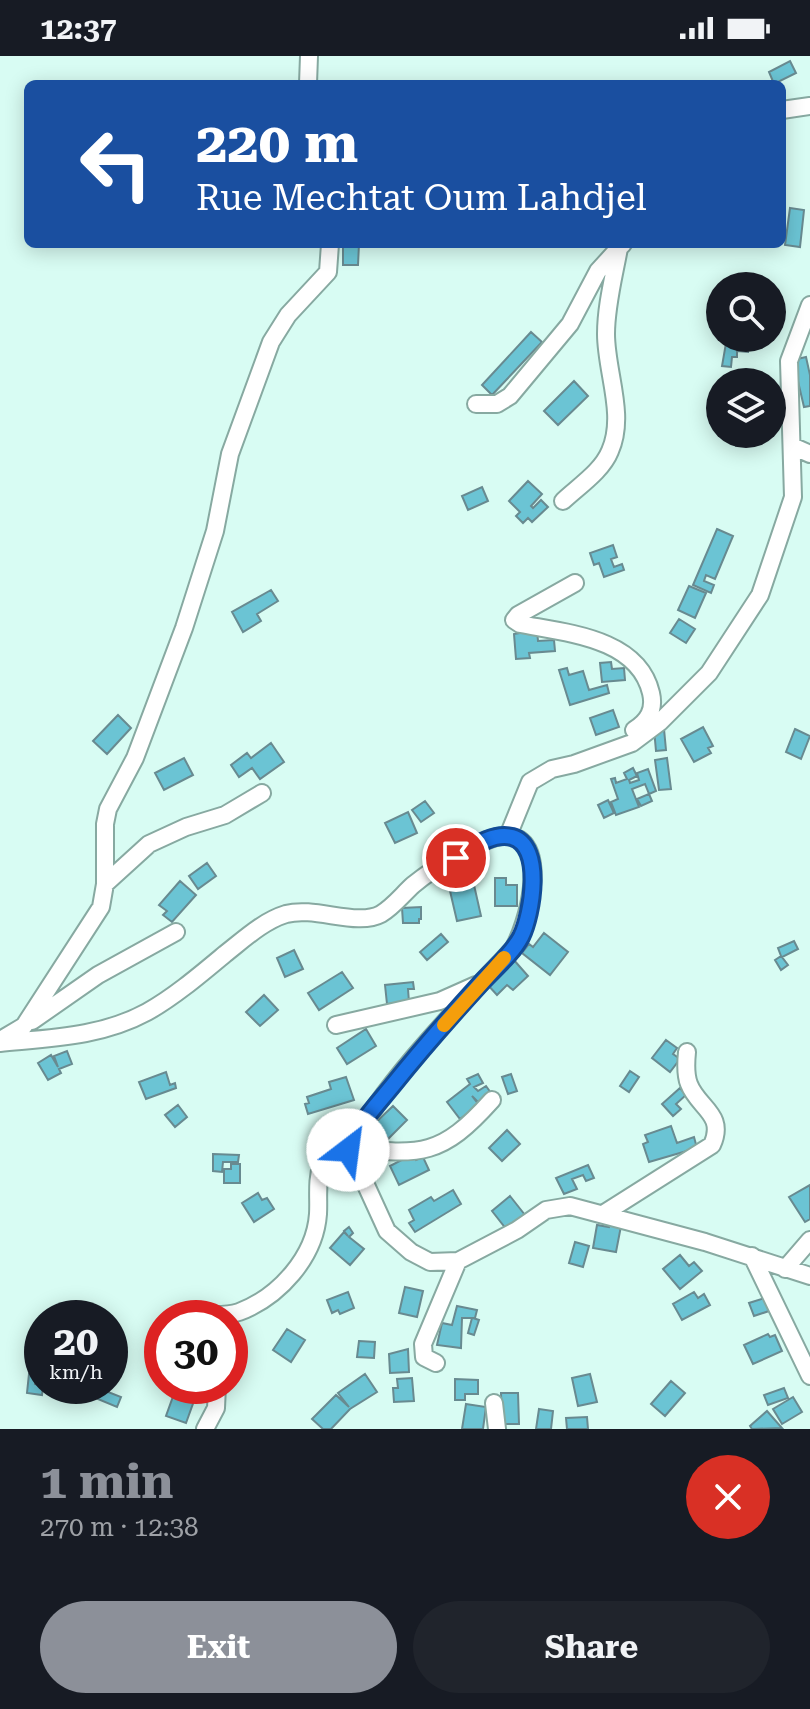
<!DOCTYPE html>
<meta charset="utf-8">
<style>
:root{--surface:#171b24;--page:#20242c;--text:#f1f3f6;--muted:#9ea1a6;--accent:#8c9099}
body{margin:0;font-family:"Roboto Serif",serif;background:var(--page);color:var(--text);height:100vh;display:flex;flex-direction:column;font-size:30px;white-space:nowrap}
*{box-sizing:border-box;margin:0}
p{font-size:26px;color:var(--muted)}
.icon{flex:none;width:44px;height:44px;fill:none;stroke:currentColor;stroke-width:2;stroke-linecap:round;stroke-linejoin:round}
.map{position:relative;height:1373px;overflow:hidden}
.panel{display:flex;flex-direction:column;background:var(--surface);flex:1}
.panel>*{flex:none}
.hud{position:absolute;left:24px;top:24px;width:762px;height:168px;border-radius:12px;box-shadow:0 4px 20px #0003;background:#1a4fa0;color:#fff;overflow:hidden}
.fabs{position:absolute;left:706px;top:216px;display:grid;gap:16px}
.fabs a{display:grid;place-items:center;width:80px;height:80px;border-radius:50%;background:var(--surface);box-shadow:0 4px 20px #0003;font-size:40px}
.speed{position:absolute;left:24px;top:1244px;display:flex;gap:16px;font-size:40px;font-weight:700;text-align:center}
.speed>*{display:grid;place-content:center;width:104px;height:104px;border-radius:50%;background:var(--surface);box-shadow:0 4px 20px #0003;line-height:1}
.speed small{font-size:20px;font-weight:400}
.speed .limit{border:12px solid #d22;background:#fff;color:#111}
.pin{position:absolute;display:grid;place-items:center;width:68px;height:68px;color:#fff;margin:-34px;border:4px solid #fff;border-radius:50%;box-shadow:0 2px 8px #0007}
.me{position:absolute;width:88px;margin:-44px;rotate:30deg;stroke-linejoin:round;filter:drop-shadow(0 0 6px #0008)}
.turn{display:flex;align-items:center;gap:28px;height:168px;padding:0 40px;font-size:36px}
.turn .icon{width:104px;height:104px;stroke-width:2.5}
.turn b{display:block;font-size:56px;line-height:68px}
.round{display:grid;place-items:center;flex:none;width:84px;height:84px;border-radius:42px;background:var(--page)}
.summary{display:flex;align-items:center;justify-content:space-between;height:136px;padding:0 40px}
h1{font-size:48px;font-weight:700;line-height:60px;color:var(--accent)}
.primary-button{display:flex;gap:16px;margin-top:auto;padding:16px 40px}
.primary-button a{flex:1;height:92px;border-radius:48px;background:var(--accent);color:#fff;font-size:32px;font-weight:700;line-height:92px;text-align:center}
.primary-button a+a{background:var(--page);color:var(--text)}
.status{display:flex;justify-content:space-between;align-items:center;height:56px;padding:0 40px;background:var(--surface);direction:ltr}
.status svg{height:22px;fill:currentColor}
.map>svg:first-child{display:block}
.building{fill:#6bc4d4;stroke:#688a90;stroke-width:2}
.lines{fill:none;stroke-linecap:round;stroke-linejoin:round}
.minor-casing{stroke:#87a9a1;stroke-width:20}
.minor{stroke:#fff;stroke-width:16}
.route-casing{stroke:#114b97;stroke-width:20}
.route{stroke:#1a73e8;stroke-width:14}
.slow{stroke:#f59e0b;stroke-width:14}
</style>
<div class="status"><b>12:37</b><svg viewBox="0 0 49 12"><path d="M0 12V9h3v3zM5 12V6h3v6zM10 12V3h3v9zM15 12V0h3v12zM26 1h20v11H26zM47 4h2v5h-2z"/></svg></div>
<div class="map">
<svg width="810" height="1373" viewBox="0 0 810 1373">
<rect width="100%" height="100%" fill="#d8fcf3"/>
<!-- building -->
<path class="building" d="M 790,5 L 796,17 L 774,28 L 769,16 Z
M 790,152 L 804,154 L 800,191 L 785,189 Z
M 343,188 L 359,188 L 358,209 L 343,209 Z
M 531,276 L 542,286 L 492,339 L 482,329 Z
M 726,287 L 748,289 L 748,296 L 737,295 L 737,301 L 732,301 L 731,311 L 722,310 Z
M 806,301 L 810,319 L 810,350 L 804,351 L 793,304 Z
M 574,325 L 588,340 L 558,369 L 544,355 Z
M 735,378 L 760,378 L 761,388 L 736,390 Z
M 528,425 L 542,438 L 531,450 L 533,452 L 541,444 L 548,451 L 532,466 L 528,462 L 523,467 L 516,460 L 520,456 L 509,445 Z
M 482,431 L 488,445 L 468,454 L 462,440 Z
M 717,473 L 733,480 L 715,523 L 706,519 L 704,525 L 714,529 L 711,537 L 693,529 Z
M 613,489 L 617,501 L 611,503 L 614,511 L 622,508 L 624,514 L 604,521 L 599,507 L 594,509 L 590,497 Z
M 689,530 L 706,537 L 695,562 L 678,554 Z
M 271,534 L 278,545 L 257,558 L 261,565 L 243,576 L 232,556 Z
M 679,563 L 695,573 L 686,587 L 670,577 Z
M 537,574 L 538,585 L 554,584 L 555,595 L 529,597 L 530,602 L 516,603 L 514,578 Z
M 611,606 L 612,613 L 624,612 L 625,624 L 602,626 L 600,607 Z
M 567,612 L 569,619 L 583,615 L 589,634 L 607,629 L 609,637 L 570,649 L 559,614 Z
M 613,654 L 619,671 L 596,679 L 590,662 Z
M 118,659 L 131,672 L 107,698 L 93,685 Z
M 703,671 L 713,690 L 708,692 L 711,697 L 694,706 L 681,683 Z
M 654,673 L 664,673 L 666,694 L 656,695 Z
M 795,673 L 810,680 L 801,703 L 786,696 Z
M 271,687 L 284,706 L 260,723 L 252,712 L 239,721 L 231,709 L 247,697 L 251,702 Z
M 184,702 L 193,719 L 164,734 L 155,717 Z
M 667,702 L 671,733 L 659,734 L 655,704 Z
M 633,712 L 637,720 L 629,724 L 630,727 L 639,724 L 637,717 L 648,713 L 656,735 L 649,738 L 652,745 L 641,750 L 637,743 L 649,738 L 645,728 L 632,733 L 639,751 L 616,759 L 611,746 L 618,743 L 611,723 L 615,722 L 616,727 L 627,723 L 624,717 Z
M 608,744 L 614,757 L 604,762 L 598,749 Z
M 425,745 L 434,757 L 421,766 L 412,754 Z
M 408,756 L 417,777 L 395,787 L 385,767 Z
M 207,807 L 216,820 L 198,833 L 189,820 Z
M 495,822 L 506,822 L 506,829 L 517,829 L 517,850 L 495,850 Z
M 180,825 L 196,839 L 172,866 L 163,859 L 167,855 L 159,849 Z
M 474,829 L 481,860 L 457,865 L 450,835 Z
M 421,851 L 421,863 L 419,863 L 419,867 L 403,867 L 402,852 Z
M 544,877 L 568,896 L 550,919 L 522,897 L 529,888 L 533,891 Z
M 441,878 L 448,886 L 427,904 L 420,896 Z
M 794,885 L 798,893 L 782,901 L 788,909 L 781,914 L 775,904 L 781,900 L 778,892 Z
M 294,894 L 303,913 L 285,921 L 277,902 Z
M 513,903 L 528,920 L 513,934 L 507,929 L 497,939 L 487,928 Z
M 342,916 L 353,932 L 319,954 L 308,937 Z
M 413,926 L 414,933 L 408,933 L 409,946 L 387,948 L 385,929 Z
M 264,939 L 278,954 L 260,970 L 246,956 Z
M 366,973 L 376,990 L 347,1008 L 337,992 Z
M 666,984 L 677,992 L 673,998 L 680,1003 L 670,1016 L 652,1002 Z
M 67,995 L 72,1008 L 59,1013 L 61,1017 L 48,1024 L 38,1007 L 51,999 L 58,1011 L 54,1000 Z
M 630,1015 L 639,1021 L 629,1036 L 620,1030 Z
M 166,1016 L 170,1029 L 175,1027 L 176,1032 L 146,1043 L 139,1026 Z
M 478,1018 L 483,1027 L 474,1031 L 478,1035 L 486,1030 L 491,1037 L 478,1046 L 472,1040 L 479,1049 L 460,1063 L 447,1046 L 470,1028 L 467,1023 Z
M 511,1018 L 517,1035 L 508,1038 L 502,1021 Z
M 346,1021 L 354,1044 L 308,1058 L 305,1048 L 309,1047 L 307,1041 L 331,1033 L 329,1026 Z
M 680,1032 L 686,1039 L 676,1048 L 681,1053 L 673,1060 L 662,1048 Z
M 178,1049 L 187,1061 L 175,1071 L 165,1059 Z
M 393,1050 L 407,1064 L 388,1083 L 373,1069 Z
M 671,1070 L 677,1087 L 694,1081 L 697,1092 L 649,1106 L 643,1088 L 648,1086 L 645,1079 Z
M 507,1074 L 520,1088 L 502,1105 L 489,1092 Z
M 213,1098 L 239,1099 L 238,1106 L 223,1106 L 222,1116 L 213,1115 Z
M 413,1098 L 416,1104 L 423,1101 L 429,1114 L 399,1129 L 390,1110 Z
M 231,1108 L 240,1108 L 240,1127 L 224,1127 L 224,1113 L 231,1113 Z
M 588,1109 L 594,1122 L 586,1125 L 583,1119 L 572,1123 L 577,1133 L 564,1138 L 556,1122 Z
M 810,1129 L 810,1163 L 805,1166 L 789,1141 Z
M 453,1134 L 461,1148 L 415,1176 L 409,1167 L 414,1164 L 409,1154 L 431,1141 L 434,1145 Z
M 258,1137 L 262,1144 L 267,1142 L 274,1153 L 254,1166 L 242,1147 Z
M 510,1140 L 525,1159 L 507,1174 L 492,1155 Z
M 610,1168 L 621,1170 L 616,1196 L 593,1192 L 597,1169 L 609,1171 Z
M 349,1171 L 353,1177 L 349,1181 L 364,1193 L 350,1209 L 330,1192 L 344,1176 L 348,1180 L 344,1175 Z
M 575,1186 L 589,1190 L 583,1211 L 569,1207 Z
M 680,1199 L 689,1210 L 694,1206 L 702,1215 L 680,1233 L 663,1213 Z
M 405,1231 L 423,1235 L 417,1261 L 399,1257 Z
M 348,1236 L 354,1252 L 340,1258 L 338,1254 L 332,1257 L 327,1244 Z
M 694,1236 L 698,1242 L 704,1238 L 710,1249 L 682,1264 L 673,1248 Z
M 768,1241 L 772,1254 L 754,1260 L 749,1247 Z
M 457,1250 L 477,1254 L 475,1262 L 473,1262 L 479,1264 L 474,1279 L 468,1277 L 472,1262 L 462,1262 L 461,1292 L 437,1289 L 442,1267 L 452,1269 Z
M 287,1273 L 305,1284 L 291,1306 L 273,1294 Z
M 768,1278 L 770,1281 L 775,1279 L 782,1295 L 753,1308 L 744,1289 Z
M 359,1285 L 375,1286 L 374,1302 L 357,1301 Z
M 408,1293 L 409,1316 L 390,1317 L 389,1298 Z
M 29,1318 L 36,1319 L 35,1328 L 43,1330 L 42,1339 L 27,1337 Z
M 365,1318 L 377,1336 L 350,1353 L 331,1373 L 323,1373 L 312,1363 L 336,1339 L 349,1351 L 338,1337 Z
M 590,1318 L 597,1346 L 578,1350 L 572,1322 Z
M 110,1320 L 114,1322 L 108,1336 L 121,1341 L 117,1351 L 93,1341 L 98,1330 L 110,1330 Z
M 412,1322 L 414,1345 L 394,1346 L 393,1332 L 398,1332 L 397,1323 Z
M 455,1323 L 478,1324 L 478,1338 L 465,1338 L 465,1344 L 455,1344 Z
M 671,1325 L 685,1337 L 665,1360 L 651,1348 Z
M 784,1332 L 788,1342 L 768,1349 L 764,1339 Z
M 175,1335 L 195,1342 L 186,1367 L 166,1360 Z
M 501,1337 L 518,1337 L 519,1368 L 502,1368 Z
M 793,1341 L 802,1356 L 782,1368 L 773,1353 Z
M 466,1348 L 486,1351 L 483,1373 L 462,1373 Z
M 539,1353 L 553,1355 L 551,1373 L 536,1373 Z
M 767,1355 L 782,1372 L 752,1373 L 750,1370 Z
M 587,1361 L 588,1373 L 567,1373 L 566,1362 Z"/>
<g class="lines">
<defs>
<path id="minor" d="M 308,28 L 309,0
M 782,54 L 810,50
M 476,348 L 497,348 L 510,340 L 570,268 L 598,215 L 618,193
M 792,390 L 810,398
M 563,445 C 579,430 602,415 610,395 C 626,359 606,316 606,278 C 606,249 614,220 619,192 L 623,188
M 575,527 L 518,559 L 514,564 L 520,568 C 567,577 638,582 651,637 C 655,654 648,665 634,674
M 508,780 L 530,726 L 552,713 L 574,708 L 632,687 L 660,666 L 709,617 L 760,539 L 793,441 L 789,305 L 810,249
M 105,828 L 149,788 L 186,771 L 225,759 L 262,737
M 32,965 L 98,919 L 176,876
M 336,969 L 440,945 L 476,929
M 2,983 L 24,970 L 101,851 L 105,828 L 105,768 L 108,753 L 135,702 L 184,572 L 215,475 L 230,398 L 271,286 L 288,259 L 328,216 L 330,188
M 0,987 C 51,982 101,981 147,956 C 174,941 201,918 225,898 C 243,884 263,865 286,858 C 315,850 357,871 381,858 C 394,850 402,839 413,829 C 430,815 486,777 509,780 C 551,786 527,871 513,893 C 459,951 387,1023 349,1092 L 387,1175 L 411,1196 L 430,1206 L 458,1205 L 517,1174 L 546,1154 L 570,1150 L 705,1186 L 810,1220
M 349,1092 C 422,1099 441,1101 492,1044
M 603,1158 L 712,1089 C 726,1058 698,1052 689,1028 C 685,1018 686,1006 687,996
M 752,1200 L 810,1320
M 785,1213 L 810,1184
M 189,1262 C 205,1256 223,1262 239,1256 C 279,1241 315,1201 318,1158 C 319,1142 316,1124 322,1108 L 348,1094
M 436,1307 L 424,1301 L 423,1288 L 458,1205
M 494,1347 L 497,1373
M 205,1373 L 216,1352 L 217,1330"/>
</defs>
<!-- minor casing -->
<use href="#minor" class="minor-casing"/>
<!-- minor -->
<use href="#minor" class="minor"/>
</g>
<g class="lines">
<defs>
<path id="route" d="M 348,1094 C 357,1069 376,1050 393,1029 C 421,994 451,960 481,927 C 494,913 512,898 521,881 C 532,859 544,790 512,781 C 492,776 472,792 456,802"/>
</defs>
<!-- route casing -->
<use href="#route" class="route-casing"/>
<!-- route -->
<use href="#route" class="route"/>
<!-- slow -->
<path class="slow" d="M 444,969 L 504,902"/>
</g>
</svg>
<div class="fabs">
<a><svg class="icon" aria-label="search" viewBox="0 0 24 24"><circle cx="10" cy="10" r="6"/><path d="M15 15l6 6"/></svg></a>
<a><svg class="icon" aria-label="layers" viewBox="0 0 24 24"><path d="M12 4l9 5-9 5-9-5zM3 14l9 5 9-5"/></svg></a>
</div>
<div class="speed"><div>20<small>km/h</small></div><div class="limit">30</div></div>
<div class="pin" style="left:456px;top:802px;background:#d93025"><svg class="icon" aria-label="arrive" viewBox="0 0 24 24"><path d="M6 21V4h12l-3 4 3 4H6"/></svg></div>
<svg class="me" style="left:348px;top:1094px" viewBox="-20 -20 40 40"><circle r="19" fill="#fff"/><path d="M0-13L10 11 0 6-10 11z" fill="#1a73e8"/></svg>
<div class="hud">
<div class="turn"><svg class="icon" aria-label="left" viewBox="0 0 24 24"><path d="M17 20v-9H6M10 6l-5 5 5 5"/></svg><div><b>220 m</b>Rue Mechtat Oum Lahdjel</div></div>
</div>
</div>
<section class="panel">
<div class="summary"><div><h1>1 min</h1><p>270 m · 12:38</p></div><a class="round" style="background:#d93025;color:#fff"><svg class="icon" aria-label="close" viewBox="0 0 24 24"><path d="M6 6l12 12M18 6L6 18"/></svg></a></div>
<div class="primary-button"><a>Exit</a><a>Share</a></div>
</section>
